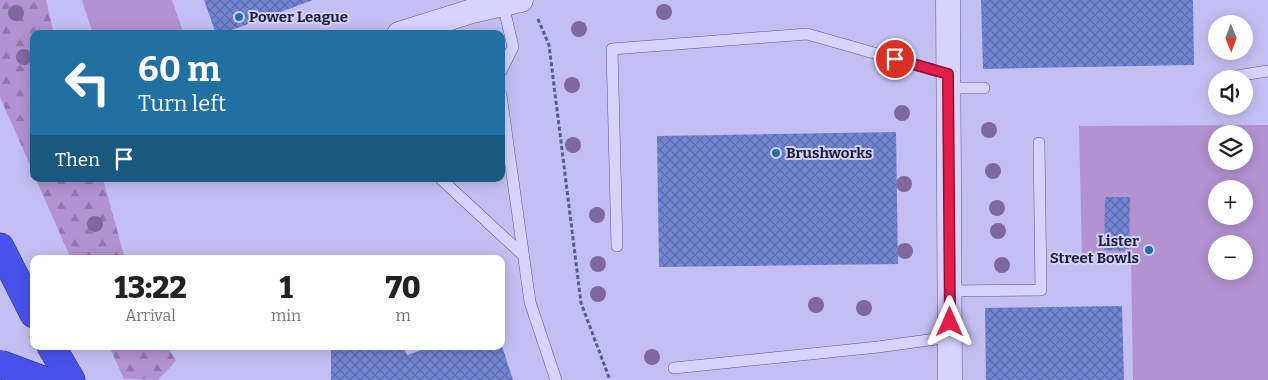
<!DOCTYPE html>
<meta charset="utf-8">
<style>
:root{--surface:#fff;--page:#f6f6f6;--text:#222;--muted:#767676}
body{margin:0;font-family:Bitter,serif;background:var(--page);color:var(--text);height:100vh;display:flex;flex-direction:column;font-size:19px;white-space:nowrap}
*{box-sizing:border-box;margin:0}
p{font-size:16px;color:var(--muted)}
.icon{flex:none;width:28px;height:28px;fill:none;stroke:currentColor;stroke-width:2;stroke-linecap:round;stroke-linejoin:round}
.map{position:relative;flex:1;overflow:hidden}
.side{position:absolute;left:30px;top:255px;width:475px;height:95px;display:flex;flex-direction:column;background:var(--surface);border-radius:10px;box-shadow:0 2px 12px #0003}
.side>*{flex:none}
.guide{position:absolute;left:30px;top:30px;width:475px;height:152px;border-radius:10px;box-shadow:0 2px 12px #0003;background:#2070a1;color:#fff;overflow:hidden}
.needle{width:32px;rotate:179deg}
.tools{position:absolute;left:1208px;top:15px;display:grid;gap:10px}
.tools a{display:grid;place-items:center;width:45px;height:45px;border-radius:50%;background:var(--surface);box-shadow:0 2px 12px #0003;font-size:25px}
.pin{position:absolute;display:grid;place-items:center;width:42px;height:42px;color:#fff;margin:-21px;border:2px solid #fff;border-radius:50%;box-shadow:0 1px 5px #0007}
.me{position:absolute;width:55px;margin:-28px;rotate:0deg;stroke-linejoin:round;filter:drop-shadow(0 0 4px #0008)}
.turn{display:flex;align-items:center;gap:18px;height:105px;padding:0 25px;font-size:22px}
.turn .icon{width:65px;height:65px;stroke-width:2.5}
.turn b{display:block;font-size:35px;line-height:42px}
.then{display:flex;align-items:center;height:48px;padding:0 25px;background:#0003;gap:10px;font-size:19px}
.eta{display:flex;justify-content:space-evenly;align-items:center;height:85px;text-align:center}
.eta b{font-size:30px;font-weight:800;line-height:35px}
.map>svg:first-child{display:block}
.forest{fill:url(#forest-firs)}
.park{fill:#b292d1;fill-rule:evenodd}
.building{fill:url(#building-cross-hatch)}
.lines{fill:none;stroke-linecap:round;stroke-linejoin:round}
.service-casing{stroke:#565a8c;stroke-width:12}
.minor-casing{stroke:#565a8c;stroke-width:25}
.motorway-casing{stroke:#2b325a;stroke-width:29}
.path{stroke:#565a8c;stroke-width:3;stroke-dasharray:4 2.5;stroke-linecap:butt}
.service{stroke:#d7d3fc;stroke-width:11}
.minor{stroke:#d7d3fc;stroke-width:24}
.motorway{stroke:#4851e9;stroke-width:28}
.motorway-bridge-casing{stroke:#2b325a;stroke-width:29;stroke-linecap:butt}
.motorway-bridge{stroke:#4851e9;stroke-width:28}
.tree{fill:#7e689e}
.route-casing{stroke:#92132f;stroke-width:12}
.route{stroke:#e11d48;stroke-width:9}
.poi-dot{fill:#2070a1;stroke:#d4d0f8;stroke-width:2}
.labels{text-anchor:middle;stroke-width:4;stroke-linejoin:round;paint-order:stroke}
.poi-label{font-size:15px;font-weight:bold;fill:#1c203b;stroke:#d4d0f8;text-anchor:start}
</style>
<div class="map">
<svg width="1268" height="380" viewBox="0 0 1268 380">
<defs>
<pattern id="forest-firs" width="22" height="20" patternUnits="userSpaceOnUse" patternTransform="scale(1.25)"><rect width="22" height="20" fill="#b292d1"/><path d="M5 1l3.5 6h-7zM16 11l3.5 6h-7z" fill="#9077ab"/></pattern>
<pattern id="building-cross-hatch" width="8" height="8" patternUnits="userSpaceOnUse" patternTransform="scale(1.25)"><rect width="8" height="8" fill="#7285d3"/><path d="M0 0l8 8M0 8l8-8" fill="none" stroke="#5d6cac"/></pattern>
</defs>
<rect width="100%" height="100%" fill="#c4bff2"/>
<!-- forest -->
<path class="forest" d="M 0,0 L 46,0 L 54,34 L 34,34 L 34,174 L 0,97 Z
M 36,179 L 103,179 L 125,259 L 71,259 Z
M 109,346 L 167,346 L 176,361 L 158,380 L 124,379 Z"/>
<!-- park -->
<path class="park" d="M 82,0 L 172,0 L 184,34 L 93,34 Z
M 1268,125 L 1268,380 L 1133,380 L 1131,257 L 1082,256 L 1079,126 ZM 1216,134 L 1244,134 L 1244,161 L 1216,161 ZM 1216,189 L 1244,189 L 1244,216 L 1216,216 ZM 1216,244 L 1244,244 L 1244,271 L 1216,271 Z"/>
<!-- building -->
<path class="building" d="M 204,0 L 313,0 L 221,34 L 216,34 Z
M 981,0 L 1193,0 L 1194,65 L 983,69 Z
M 896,132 L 898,264 L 659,267 L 657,136 Z
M 1105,197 L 1130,197 L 1129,251 L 1104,250 Z
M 1122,306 L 1124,380 L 986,380 L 985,308 Z
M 338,346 L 403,346 L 407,355 L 422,350 L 420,346 L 502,346 L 513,380 L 331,380 L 331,348 Z"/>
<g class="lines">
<defs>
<path id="service" d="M 501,71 L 513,47 L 503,4
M 1224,78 L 1268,71
M 948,88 L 984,88
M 501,95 L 530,302 L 556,380
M 441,179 L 523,255
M 617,246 L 612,49 L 807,34 L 948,74
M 950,291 L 1041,290 L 1039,143
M 674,368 L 878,347 L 950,337"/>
<path id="minor" d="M 948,0 L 950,380
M 399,34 L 472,11 L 521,0"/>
<path id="motorway" d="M 0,247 L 34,314
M 51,346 L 71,380"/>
</defs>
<!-- service casing -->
<use href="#service" class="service-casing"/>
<!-- minor casing -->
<use href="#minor" class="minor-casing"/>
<!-- motorway casing -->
<use href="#motorway" class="motorway-casing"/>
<!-- path -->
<path class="path" d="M 538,19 L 549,45 L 581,303 L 610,380"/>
<!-- service -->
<use href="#service" class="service"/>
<!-- minor -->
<use href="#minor" class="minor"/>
<!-- motorway -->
<use href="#motorway" class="motorway"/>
<defs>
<path id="motorway-bridge" d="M 0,364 L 43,380"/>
</defs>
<!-- motorway-bridge casing -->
<use href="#motorway-bridge" class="motorway-bridge-casing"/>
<!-- motorway-bridge -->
<use href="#motorway-bridge" class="motorway-bridge"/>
</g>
<!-- trees -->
<g class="tree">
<circle cx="664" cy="12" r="8"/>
<circle cx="16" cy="13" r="8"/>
<circle cx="579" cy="29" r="8"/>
<circle cx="24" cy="57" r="8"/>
<circle cx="572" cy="85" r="8"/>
<circle cx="902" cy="113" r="8"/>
<circle cx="989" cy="130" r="8"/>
<circle cx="573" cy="145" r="8"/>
<circle cx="993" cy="171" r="8"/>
<circle cx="904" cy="184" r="8"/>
<circle cx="997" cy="208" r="8"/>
<circle cx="597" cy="215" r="8"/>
<circle cx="95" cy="224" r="8"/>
<circle cx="998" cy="231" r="8"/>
<circle cx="905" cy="251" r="8"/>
<circle cx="598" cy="264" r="8"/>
<circle cx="1002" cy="265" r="8"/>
<circle cx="598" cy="294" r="8"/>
<circle cx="816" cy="305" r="8"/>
<circle cx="864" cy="308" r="8"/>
<circle cx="652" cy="357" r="8"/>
</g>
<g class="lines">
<defs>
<path id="route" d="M 895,59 L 948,74 L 950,322"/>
</defs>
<!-- route casing -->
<use href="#route" class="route-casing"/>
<!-- route -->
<use href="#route" class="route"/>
</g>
<!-- markers -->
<g class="poi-dot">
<circle cx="239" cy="17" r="5"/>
<circle cx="776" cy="153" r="5"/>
<circle cx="1149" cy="250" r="5"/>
</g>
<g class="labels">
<!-- poi labels -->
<g class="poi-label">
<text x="249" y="22">Power League</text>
<text x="786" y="158">Brushworks</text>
<text x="1139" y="246" text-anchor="end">Lister<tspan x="1139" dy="17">Street Bowls</tspan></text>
</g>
</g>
</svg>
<div class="tools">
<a><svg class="needle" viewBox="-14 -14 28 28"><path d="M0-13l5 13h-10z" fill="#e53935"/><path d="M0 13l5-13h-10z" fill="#767676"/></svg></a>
<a><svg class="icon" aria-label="sound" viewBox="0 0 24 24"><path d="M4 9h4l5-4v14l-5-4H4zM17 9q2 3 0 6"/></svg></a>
<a><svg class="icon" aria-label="layers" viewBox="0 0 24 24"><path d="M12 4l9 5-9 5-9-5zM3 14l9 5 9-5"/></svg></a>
<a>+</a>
<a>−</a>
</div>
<div class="pin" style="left:895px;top:59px;background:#d93025"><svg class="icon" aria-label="arrive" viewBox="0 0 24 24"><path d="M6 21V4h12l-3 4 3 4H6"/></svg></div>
<svg class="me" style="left:950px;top:322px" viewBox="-20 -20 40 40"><path d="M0-17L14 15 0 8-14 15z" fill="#e11d48" stroke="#fff" stroke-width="4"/></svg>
<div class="guide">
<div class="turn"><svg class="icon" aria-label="left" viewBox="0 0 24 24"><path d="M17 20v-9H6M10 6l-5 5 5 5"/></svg><div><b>60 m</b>Turn left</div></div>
<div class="then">Then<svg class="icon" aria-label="arrive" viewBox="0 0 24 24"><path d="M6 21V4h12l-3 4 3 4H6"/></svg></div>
</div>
<section class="side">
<div class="eta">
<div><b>13:22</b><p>Arrival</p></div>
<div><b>1</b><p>min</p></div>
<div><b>70</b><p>m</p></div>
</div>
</section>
</div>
